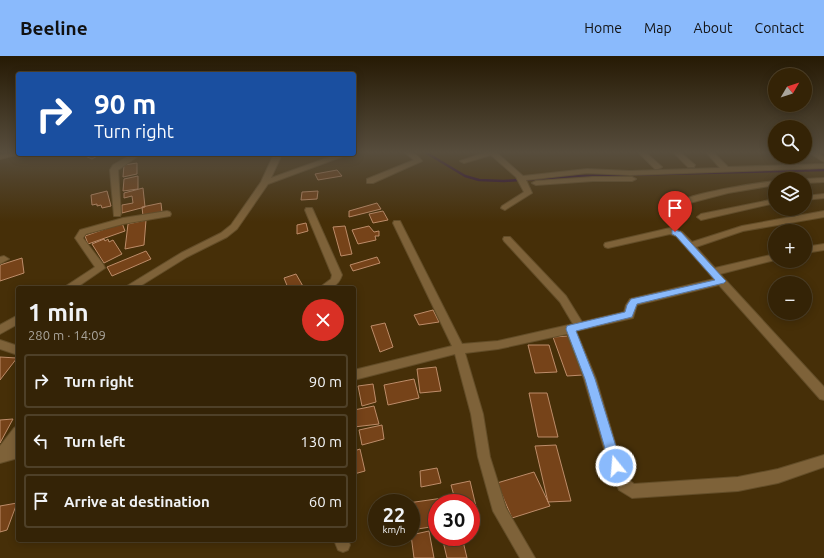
<!DOCTYPE html>
<meta charset="utf-8">
<style>
:root{--surface:#342306;--page:#3c2b10;--text:#f1f3f6;--muted:#a9a49b;--line:#4e4028;--accent:#8abafc}
body{margin:0;font-family:Ubuntu,sans-serif;background:var(--page);color:var(--text);height:100vh;display:flex;flex-direction:column;font-size:15px;white-space:nowrap}
*{box-sizing:border-box;margin:0}
p{font-size:13px;color:var(--muted)}
.icon{flex:none;width:22px;height:22px;fill:none;stroke:currentColor;stroke-width:2;stroke-linecap:round;stroke-linejoin:round}
.map{position:relative;flex:1;overflow:hidden}
.side{position:absolute;left:16px;top:230px;width:340px;height:256px;display:flex;flex-direction:column;background:var(--surface);border-radius:4px;box-shadow:0 2px 10px #0003,0 0 0 1px var(--line)}
.side>*{flex:none}
.banner{position:absolute;left:16px;top:16px;width:340px;height:84px;border-radius:4px;box-shadow:0 2px 10px #0003,0 0 0 1px var(--line);background:#1a4fa0;color:#fff;overflow:hidden}
.needle{width:26px;rotate:51deg}
.fabs{position:absolute;left:768px;top:12px;display:grid;gap:8px}
.fabs a{display:grid;place-items:center;width:44px;height:44px;border-radius:50%;background:var(--surface);box-shadow:0 2px 10px #0003,0 0 0 1px var(--line);font-size:20px}
.speed{position:absolute;left:368px;top:438px;display:flex;gap:8px;font-size:20px;font-weight:700;text-align:center}
.speed>*{display:grid;place-content:center;width:52px;height:52px;border-radius:50%;background:var(--surface);box-shadow:0 2px 10px #0003,0 0 0 1px var(--line);line-height:1}
.speed small{font-size:10px;font-weight:400}
.speed .limit{border:6px solid #d22;background:#fff;color:#111}
.pin{position:absolute;display:grid;place-items:center;width:34px;height:34px;color:#fff;margin:-41px -17px;border-radius:50% 50% 50% 0;rotate:-45deg;box-shadow:0 0 4px #0007}
.pin .icon{rotate:45deg}
.me{position:absolute;width:44px;margin:-22px;rotate:343deg;stroke-linejoin:round;filter:drop-shadow(0 0 3px #0008)}
.turn{display:flex;align-items:center;gap:14px;height:84px;padding:0 12px;font-size:18px}
.turn .icon{width:52px;height:52px;stroke-width:2.5}
.turn b{display:block;font-size:28px;line-height:34px}
.round{display:grid;place-items:center;flex:none;width:42px;height:42px;border-radius:21px;background:var(--page)}
.summary{display:flex;align-items:center;justify-content:space-between;height:68px;padding:0 12px}
h1{font-size:24px;font-weight:700;line-height:30px}
ul{padding:0;list-style:none}
li{display:flex;align-items:center;gap:12px;height:54px;margin:0 8px 6px;padding:0 4px;border:2px solid var(--line);border-radius:4px}
li div{flex:1}
li b{display:block;font-size:15px}
li em{font-style:normal}
header{display:flex;align-items:center;gap:24px;box-sizing:border-box;height:56px;padding:0 20px;background:var(--accent);color:#111}
header strong{font-size:19px}
nav{display:flex;gap:22px;margin-inline-start:auto;font-size:14px}
.map>svg:first-child{display:block}
.lines{fill:none;stroke-linecap:round;stroke-linejoin:round}
.stream{stroke:#2b0837;stroke-width:2.5}
.building{fill:#764319;stroke:#bd8c69}
.minor-casing{stroke:#634d28;stroke-width:2}
.minor{fill:#7e6239;fill-rule:evenodd}
.route{fill:#8abafc;stroke:#5a79a4}
</style>
<header>
<strong>Beeline</strong>
<nav><a>Home</a><a>Map</a><a>About</a><a>Contact</a></nav>
</header>
<div class="map">
<svg width="824" height="502" viewBox="0 0 824 502">
<rect width="100%" height="100%" fill="#462f08"/>
<g class="lines">
<!-- stream -->
<path class="stream" d="M 425,96 L 465,120 L 479,124 L 504,125 L 581,120 L 824,114"/>
</g>
<!-- building -->
<path class="building" d="M 88,98 L 101,98 L 92,103 L 85,100 Z
M 137,107 L 137,118 L 123,121 L 124,109 Z
M 337,114 L 342,120 L 318,124 L 315,118 Z
M 138,120 L 138,133 L 123,135 L 124,123 Z
M 143,132 L 145,151 L 122,157 L 122,149 L 133,147 L 132,140 L 124,142 L 124,137 Z
M 107,135 L 111,150 L 102,152 L 101,149 L 97,150 L 97,148 L 92,149 L 91,139 Z
M 318,135 L 317,143 L 301,144 L 302,136 Z
M 161,147 L 162,156 L 143,160 L 142,151 Z
M 377,147 L 381,153 L 349,161 L 349,155 Z
M 383,155 L 388,164 L 373,167 L 369,158 Z
M 146,164 L 144,189 L 125,193 L 128,168 Z
M 122,167 L 125,175 L 88,188 L 85,180 Z
M 306,167 L 308,175 L 297,178 L 297,169 Z
M 345,170 L 352,198 L 341,200 L 333,171 Z
M 369,170 L 374,176 L 379,175 L 379,180 L 375,180 L 376,184 L 358,188 L 352,174 Z
M 104,183 L 105,185 L 108,183 L 109,186 L 113,184 L 122,198 L 104,207 L 92,188 Z
M 146,195 L 151,203 L 112,220 L 107,211 Z
M 377,201 L 380,207 L 353,215 L 350,209 Z
M 22,202 L 24,217 L 0,225 L 0,209 Z
M 296,218 L 304,232 L 288,232 L 284,222 Z
M 433,254 L 439,266 L 419,269 L 414,259 Z
M 385,267 L 393,291 L 380,296 L 371,270 Z
M 568,280 L 583,319 L 567,320 L 553,281 Z
M 528,289 L 549,289 L 557,316 L 535,317 Z
M 0,301 L 17,302 L 0,324 Z
M 436,311 L 441,335 L 420,337 L 417,313 Z
M 414,323 L 419,342 L 388,349 L 384,329 Z
M 373,328 L 376,346 L 362,350 L 358,330 Z
M 529,337 L 547,337 L 558,381 L 538,381 Z
M 374,350 L 379,368 L 354,371 L 354,354 Z
M 13,363 L 0,387 L 0,364 Z
M 382,369 L 384,383 L 362,389 L 359,374 Z
M 556,389 L 571,445 L 548,446 L 535,390 Z
M 360,393 L 365,415 L 354,418 L 354,395 Z
M 437,412 L 441,427 L 421,431 L 420,415 Z
M 534,416 L 550,450 L 512,462 L 497,427 Z
M 470,425 L 479,463 L 471,466 L 471,447 L 456,447 L 451,429 Z
M 450,441 L 451,447 L 437,447 L 437,470 L 411,474 L 411,447 L 408,447 Z
M 17,447 L 7,474 L 0,476 L 0,450 Z
M 429,475 L 434,502 L 414,502 L 411,479 Z
M 442,481 L 462,481 L 467,502 L 447,502 Z"/>
<g class="lines">
<defs>
<path id="minor" d="M 14,96 L 18,96 L 18,98 L 21,98 L 0,103 L 0,99 Z
M 404,96 C 411,96 418,98 422,105 L 373,127 L 367,127 L 367,123 L 414,104 Z
M 487,96 L 497,96 L 497,97 L 523,120 L 587,113 L 630,115 L 720,112 L 706,96 L 713,96 L 728,111 L 824,108 L 824,112 L 630,119 L 587,117 L 526,124 L 532,137 L 505,154 L 501,152 L 502,150 L 524,136 L 516,121 L 491,99 L 464,107 L 460,105 Z
M 638,96 L 645,96 L 662,111 L 658,113 L 655,113 Z
M 673,96 L 680,96 L 695,109 L 694,111 L 688,111 Z
M 808,96 L 816,96 L 824,101 L 824,106 Z
M 132,98 L 141,98 L 118,114 L 121,158 L 120,160 L 114,160 L 110,114 L 113,109 Z
M 274,98 L 282,98 L 271,122 L 338,98 L 349,98 L 268,128 L 237,173 L 227,181 L 187,201 L 137,232 L 125,232 L 127,230 L 181,197 L 221,177 L 231,169 L 261,126 Z
M 593,121 L 632,121 L 636,123 L 632,125 L 593,125 L 536,129 L 532,127 L 536,125 Z
M 824,122 L 824,126 L 805,127 L 804,123 Z
M 775,125 L 775,129 L 728,137 L 682,149 L 678,147 C 689,137 757,127 775,125 Z
M 824,138 L 824,142 L 805,144 L 805,140 Z
M 775,143 L 775,147 L 701,164 L 697,161 L 701,158 Z
M 306,152 L 312,152 L 313,154 L 342,219 C 338,231 331,232 319,232 L 331,223 L 332,219 L 305,154 Z
M 167,155 L 170,156 L 171,158 L 170,160 L 123,168 L 86,178 L 83,182 L 103,208 L 105,212 L 76,232 L 64,232 L 66,230 L 95,211 L 75,182 L 80,174 L 123,162 Z
M 824,155 L 824,161 L 743,175 L 696,191 L 715,212 L 775,198 L 775,204 L 720,218 L 824,331 L 824,344 L 820,343 L 719,229 L 637,249 L 633,262 L 576,275 L 596,323 L 622,410 L 629,424 L 634,428 L 738,421 L 778,413 L 824,399 L 824,411 L 778,427 L 738,435 L 632,442 L 619,434 L 609,410 L 584,323 L 567,278 L 498,293 L 465,297 L 483,358 L 490,401 L 506,452 L 535,502 L 520,502 L 493,455 L 478,401 L 471,358 L 455,298 L 354,324 L 354,314 L 452,290 L 393,167 L 394,165 L 400,165 L 401,167 L 462,288 L 498,285 L 573,268 L 560,246 L 504,185 L 503,183 L 504,181 L 510,181 L 566,240 L 582,266 L 624,256 L 626,249 L 630,243 L 714,223 L 676,180 L 670,178 L 608,192 L 605,191 L 604,189 L 605,187 L 670,172 L 682,176 L 692,186 L 742,170 Z
M 824,188 L 824,194 L 805,197 L 805,191 Z
M 4,200 L 9,203 L 0,208 L 0,201 Z
M 18,259 L 18,268 L 0,278 L 0,269 Z
M 0,284 L 18,290 L 18,299 L 0,293 Z
M 18,370 L 18,386 L 15,390 L 18,390 L 18,402 L 0,407 L 0,390 L 14,372 Z
M 334,484 L 348,484 L 350,489 L 348,494 L 343,496 L 338,494 Z"/>
</defs>
<!-- minor casing -->
<use href="#minor" class="minor-casing"/>
<!-- minor -->
<use href="#minor" class="minor"/>
</g>
<!-- sky -->
<linearGradient id="sky" x2="0" y2="1"><stop stop-color="#261a04"/><stop offset="0.58" stop-color="#574d3d"/><stop offset="1" stop-color="#574d3d" stop-opacity="0"/></linearGradient>
<rect width="824" height="166" fill="url(#sky)"/>
<!-- route -->
<path class="route" d="M 672,174 L 675,174 L 681,176 L 724,223 L 726,225 L 724,227 L 637,248 L 632,261 L 576,275 L 595,323 L 622,410 L 620,414 L 616,416 L 612,414 L 610,410 L 585,323 L 566,273 L 567,270 L 570,269 L 625,256 L 627,249 L 631,243 L 715,224 L 676,180 L 672,178 Z"/>
</svg>
<div class="fabs">
<a><svg class="needle" viewBox="-14 -14 28 28"><path d="M0-13l5 13h-10z" fill="#e53935"/><path d="M0 13l5-13h-10z" fill="#a9a49b"/></svg></a>
<a><svg class="icon" aria-label="search" viewBox="0 0 24 24"><circle cx="10" cy="10" r="6"/><path d="M15 15l6 6"/></svg></a>
<a><svg class="icon" aria-label="layers" viewBox="0 0 24 24"><path d="M12 4l9 5-9 5-9-5zM3 14l9 5 9-5"/></svg></a>
<a>+</a>
<a>−</a>
</div>
<div class="speed"><div>22<small>km/h</small></div><div class="limit">30</div></div>
<div class="pin" style="left:675px;top:176px;background:#d93025"><svg class="icon" aria-label="arrive" viewBox="0 0 24 24"><path d="M6 21V4h12l-3 4 3 4H6"/></svg></div>
<svg class="me" style="left:616px;top:410px" viewBox="-20 -20 40 40"><circle r="17" fill="#8abafc" stroke="#fff" stroke-width="3"/><path d="M0-11L8 9 0 5-8 9z" fill="#fff"/></svg>
<div class="banner">
<div class="turn"><svg class="icon" aria-label="right" viewBox="0 0 24 24"><path d="M7 20v-9h11M14 6l5 5-5 5"/></svg><div><b>90 m</b>Turn right</div></div>
</div>
<section class="side">
<div class="summary"><div><h1>1 min</h1><p>280 m · 14:09</p></div><a class="round" style="background:#d93025;color:#fff"><svg class="icon" aria-label="close" viewBox="0 0 24 24"><path d="M6 6l12 12M18 6L6 18"/></svg></a></div>
<ul>
<li><svg class="icon" aria-label="right" viewBox="0 0 24 24"><path d="M7 20v-9h11M14 6l5 5-5 5"/></svg><div><b>Turn right</b></div><em>90 m</em></li>
<li><svg class="icon" aria-label="left" viewBox="0 0 24 24"><path d="M17 20v-9H6M10 6l-5 5 5 5"/></svg><div><b>Turn left</b></div><em>130 m</em></li>
<li><svg class="icon" aria-label="arrive" viewBox="0 0 24 24"><path d="M6 21V4h12l-3 4 3 4H6"/></svg><div><b>Arrive at destination</b></div><em>60 m</em></li>
</ul>
</section>
</div>
